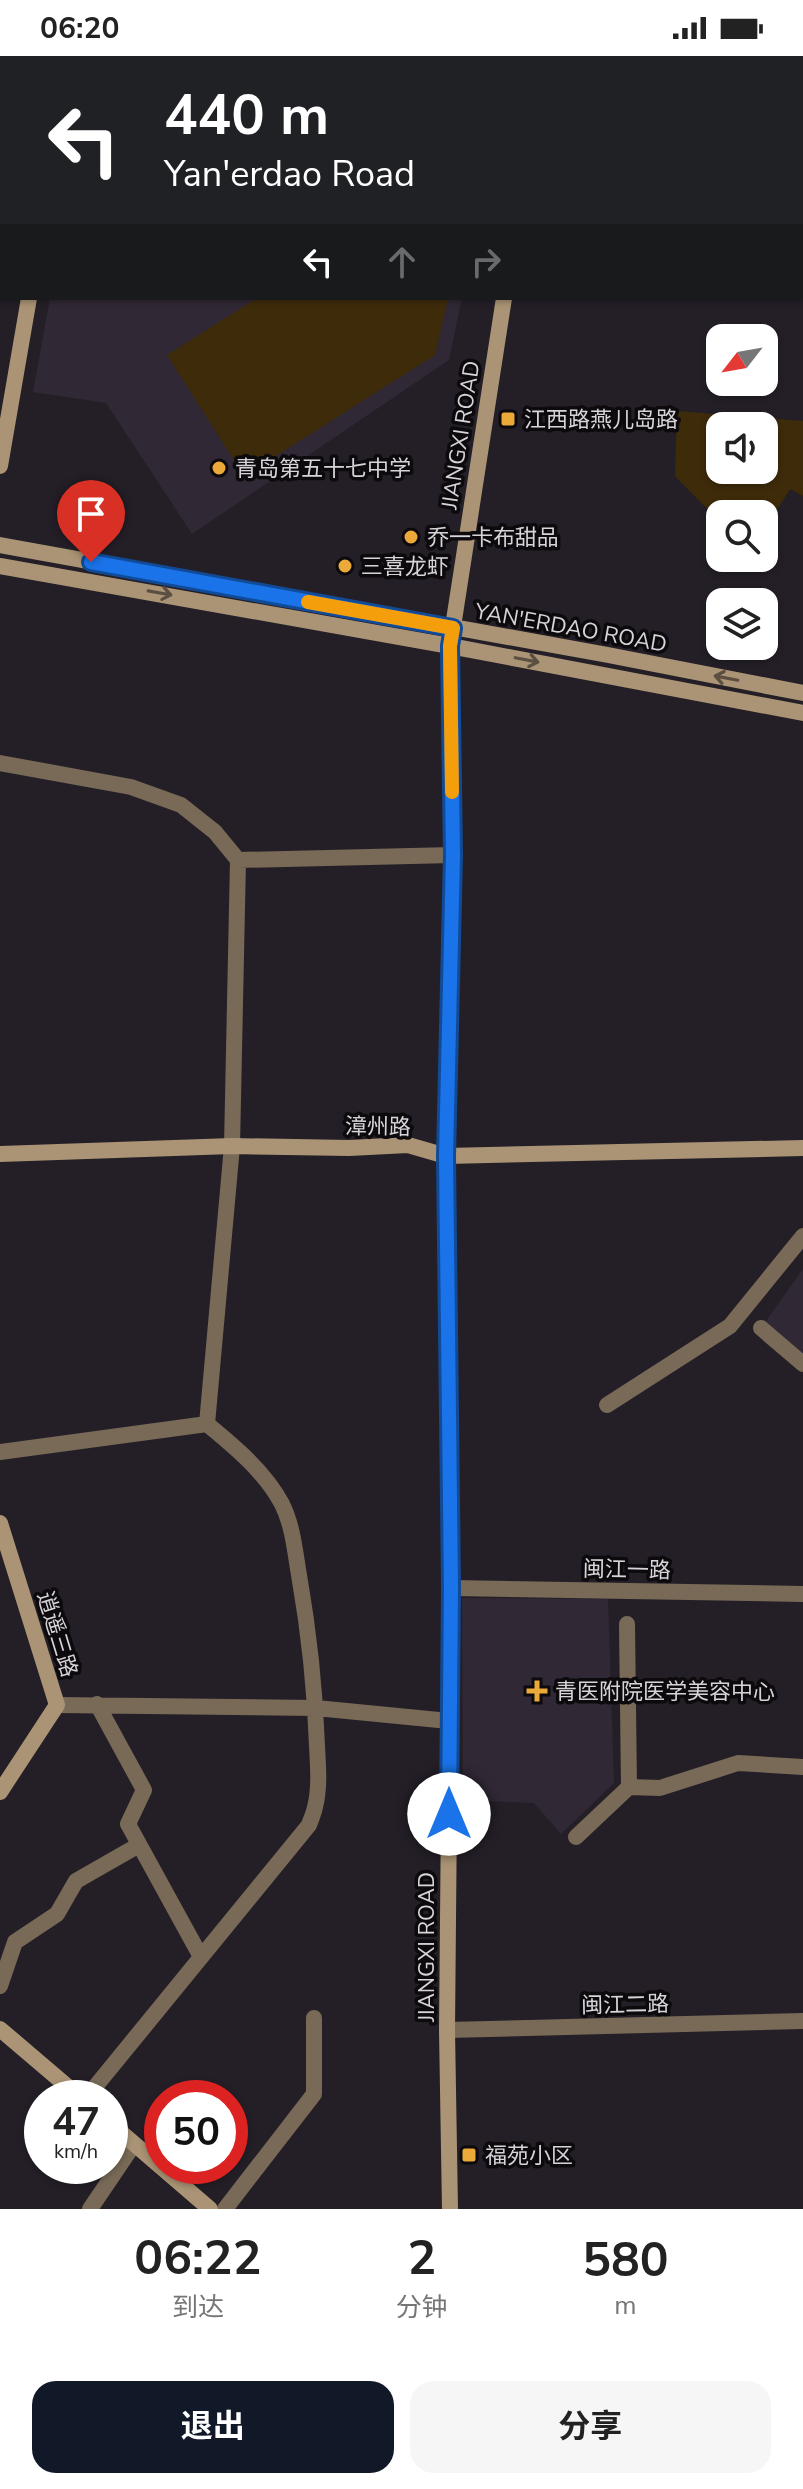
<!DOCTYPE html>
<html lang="zh">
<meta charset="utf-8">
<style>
:root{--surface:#fff;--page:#f6f6f6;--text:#222;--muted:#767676;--accent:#111827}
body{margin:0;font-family:"Nunito Sans","Noto Sans SC",sans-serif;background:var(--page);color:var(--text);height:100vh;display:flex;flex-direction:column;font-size:30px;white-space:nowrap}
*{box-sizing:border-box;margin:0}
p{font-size:26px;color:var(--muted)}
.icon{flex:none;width:44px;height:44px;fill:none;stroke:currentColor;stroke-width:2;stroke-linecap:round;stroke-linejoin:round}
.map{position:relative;height:2153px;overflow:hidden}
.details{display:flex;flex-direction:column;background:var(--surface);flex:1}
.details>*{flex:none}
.hud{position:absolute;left:0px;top:0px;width:804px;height:244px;box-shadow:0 2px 6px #0004;background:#202124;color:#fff;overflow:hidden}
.needle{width:52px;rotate:239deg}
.tools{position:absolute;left:706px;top:268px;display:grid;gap:16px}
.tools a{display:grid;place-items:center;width:72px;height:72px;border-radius:16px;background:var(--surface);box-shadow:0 2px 6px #0004;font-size:40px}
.speed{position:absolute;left:24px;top:2024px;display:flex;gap:16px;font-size:40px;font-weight:700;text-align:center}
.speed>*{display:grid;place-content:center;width:104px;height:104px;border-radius:50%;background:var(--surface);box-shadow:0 2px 6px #0004;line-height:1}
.speed small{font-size:20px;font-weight:400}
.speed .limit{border:12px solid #d22;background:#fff;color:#111}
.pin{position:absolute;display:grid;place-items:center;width:68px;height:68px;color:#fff;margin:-82px -34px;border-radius:50% 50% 50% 0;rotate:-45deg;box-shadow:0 0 8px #0007}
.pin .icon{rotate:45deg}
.me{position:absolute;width:88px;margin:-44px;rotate:0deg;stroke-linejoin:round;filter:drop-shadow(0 0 6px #0008)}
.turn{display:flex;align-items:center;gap:28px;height:168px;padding:0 32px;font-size:36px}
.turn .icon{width:104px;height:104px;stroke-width:2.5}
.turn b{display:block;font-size:56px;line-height:68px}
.lanes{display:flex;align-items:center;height:76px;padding:0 32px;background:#0003;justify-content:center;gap:40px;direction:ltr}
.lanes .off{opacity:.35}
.eta{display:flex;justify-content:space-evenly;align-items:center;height:136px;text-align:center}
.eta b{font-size:48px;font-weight:700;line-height:56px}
.button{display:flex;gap:16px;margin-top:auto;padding:16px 32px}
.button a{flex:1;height:92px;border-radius:24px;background:var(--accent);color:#fff;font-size:32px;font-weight:700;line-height:92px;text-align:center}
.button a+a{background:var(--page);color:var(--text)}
.status{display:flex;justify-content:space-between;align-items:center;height:56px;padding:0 40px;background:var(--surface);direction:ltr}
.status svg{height:22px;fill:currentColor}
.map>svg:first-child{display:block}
.built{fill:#302835}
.green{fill:#3e2b0a;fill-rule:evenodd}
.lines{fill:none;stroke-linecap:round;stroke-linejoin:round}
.street{stroke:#786a57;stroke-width:16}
.secondary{stroke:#aa9475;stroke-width:16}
.oneway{stroke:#5b4f41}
.route-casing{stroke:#114b97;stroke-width:20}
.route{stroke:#1a73e8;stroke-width:14}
.slow{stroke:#f59e0b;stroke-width:14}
.poi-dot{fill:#eba93a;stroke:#0c0a0d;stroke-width:3}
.labels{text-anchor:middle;stroke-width:7;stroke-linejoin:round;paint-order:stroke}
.poi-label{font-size:22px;fill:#d7d3d9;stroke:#0c0a0d;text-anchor:start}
.street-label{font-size:22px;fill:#d7d3d9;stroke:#0c0a0d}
</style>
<div class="status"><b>06:20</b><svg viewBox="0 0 49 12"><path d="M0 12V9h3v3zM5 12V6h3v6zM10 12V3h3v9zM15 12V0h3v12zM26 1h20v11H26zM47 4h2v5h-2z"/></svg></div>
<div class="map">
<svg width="803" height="2153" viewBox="0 0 803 2153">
<rect width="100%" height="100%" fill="#241f27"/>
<!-- built -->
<path class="built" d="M 50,242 L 462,242 L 449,304 L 192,478 L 106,347 L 33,336 Z
M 803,1213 L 803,1308 L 761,1272 Z
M 462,1542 L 608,1543 L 614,1727 L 561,1778 L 534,1747 L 463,1744 Z"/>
<!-- green -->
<path class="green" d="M 257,242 L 448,242 L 435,299 L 244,420 L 167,299 Z
M 677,355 L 803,365 L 803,440 L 790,433 L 764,475 L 764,458 L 720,458 L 720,466 L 675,420 ZM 720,370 L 764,370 L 764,414 L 720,414 Z"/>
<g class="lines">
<!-- street -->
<path class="street" d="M 0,86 L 2,87
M 0,185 L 2,185
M 0,707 L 131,731 L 181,749 L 215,776 L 238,804 L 232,1090 L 207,1368
M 238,804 L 453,799
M 761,1272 L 803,1308
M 607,1349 L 730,1270 L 803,1180
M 0,1396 L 207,1368 C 235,1391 265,1416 282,1448 C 293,1470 295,1496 299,1519 C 309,1576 315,1633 317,1690 C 318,1710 320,1732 315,1751 C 314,1757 311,1763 309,1769 L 86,2042
M 451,1532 L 803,1538
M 627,1568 L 629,1731
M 97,1648 L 144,1734 L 128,1768 L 201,1901
M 57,1649 L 316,1652 L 449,1665
M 576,1781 L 629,1731 L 660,1732 L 738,1707 L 803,1711
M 0,1930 L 15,1886 L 57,1858 L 76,1825 L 139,1789
M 447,1974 L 803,1965
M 90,2153 L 134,2088
M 225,2153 L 314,2038 L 314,1962"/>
<!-- secondary -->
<path class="secondary" d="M 711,0 L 737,2
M 70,2 L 71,0
M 548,2 L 548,0
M 802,7 L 803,7
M 0,410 L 29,242
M 0,489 L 608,599 L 803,637
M 0,510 L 450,590 L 803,657
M 0,1098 L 232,1090 L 349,1092 L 408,1089 L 446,1100 L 803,1092
M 0,1467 L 57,1649 L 0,1736
M 0,1973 L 81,2042
M 110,2067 L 210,2153
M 450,2153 L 447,1974 L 451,1532 L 446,1100 L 453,799 L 450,590 L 504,242"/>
</g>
<!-- one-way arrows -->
<defs><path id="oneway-shaft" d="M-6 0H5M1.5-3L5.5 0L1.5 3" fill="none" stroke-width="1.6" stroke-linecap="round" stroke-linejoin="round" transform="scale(2)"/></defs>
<g class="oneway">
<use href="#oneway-shaft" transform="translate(160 537) rotate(10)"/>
<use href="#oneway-shaft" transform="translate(527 604) rotate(11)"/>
<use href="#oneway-shaft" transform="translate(726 622) rotate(-169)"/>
</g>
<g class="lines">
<defs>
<path id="route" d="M 91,506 L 453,572 L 450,590 L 453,799 L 446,1100 L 451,1532 L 449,1758"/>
</defs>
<!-- route casing -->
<use href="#route" class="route-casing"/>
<!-- route -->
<use href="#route" class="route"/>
<!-- slow -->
<path class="slow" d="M 308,546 L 453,572 L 450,590 L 452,736"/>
</g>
<!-- markers -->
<g class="poi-dot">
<rect x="500" y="355" width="16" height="16" rx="4"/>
<circle cx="219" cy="412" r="8"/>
<circle cx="411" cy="481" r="8"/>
<circle cx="345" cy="510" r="8"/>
<path d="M533 1623h8v8h8v8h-8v8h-8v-8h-8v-8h8z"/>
<rect x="461" y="2091" width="16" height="16" rx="4"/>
</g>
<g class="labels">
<!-- poi labels -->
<g class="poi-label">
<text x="524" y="371">江西路燕儿岛路</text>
<text x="235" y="420">青岛第五十七中学</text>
<text x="427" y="489">乔一卡布甜品</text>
<text x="361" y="518">三喜龙虾</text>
<text x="555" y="1643">青医附院医学美容中心</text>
<text x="485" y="2107">福苑小区</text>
</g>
<!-- street labels -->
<g class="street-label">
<text transform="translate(460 379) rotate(-81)" y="8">JIANGXI ROAD</text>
<text transform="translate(571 571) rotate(10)" y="8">YAN'ERDAO ROAD</text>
<text transform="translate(378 1070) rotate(1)" y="8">漳州路</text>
<text transform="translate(627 1513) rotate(1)" y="8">闽江一路</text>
<text transform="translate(58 1578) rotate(73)" y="8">逍遥三路</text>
<text transform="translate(426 1891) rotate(-90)" y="8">JIANGXI ROAD</text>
<text transform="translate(625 1948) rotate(-1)" y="8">闽江二路</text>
</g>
</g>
</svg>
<div class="tools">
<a><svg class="needle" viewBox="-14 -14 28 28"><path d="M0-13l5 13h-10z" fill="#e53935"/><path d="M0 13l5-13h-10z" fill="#767676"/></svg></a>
<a><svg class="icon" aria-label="sound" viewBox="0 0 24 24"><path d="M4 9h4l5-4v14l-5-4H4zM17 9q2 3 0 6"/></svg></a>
<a><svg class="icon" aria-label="search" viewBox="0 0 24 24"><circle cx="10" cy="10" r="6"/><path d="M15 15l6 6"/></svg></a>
<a><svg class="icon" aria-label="layers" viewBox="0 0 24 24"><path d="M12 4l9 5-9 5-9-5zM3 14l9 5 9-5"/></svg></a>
</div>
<div class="speed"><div>47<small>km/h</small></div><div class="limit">50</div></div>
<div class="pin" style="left:91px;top:506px;background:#d93025"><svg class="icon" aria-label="arrive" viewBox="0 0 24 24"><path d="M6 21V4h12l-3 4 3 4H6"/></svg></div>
<svg class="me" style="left:449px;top:1758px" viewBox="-20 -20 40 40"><circle r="19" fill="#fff"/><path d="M0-13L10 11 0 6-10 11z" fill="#1a73e8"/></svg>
<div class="hud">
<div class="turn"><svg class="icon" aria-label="left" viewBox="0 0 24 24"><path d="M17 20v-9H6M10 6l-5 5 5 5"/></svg><div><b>440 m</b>Yan'erdao Road</div></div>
<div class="lanes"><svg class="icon" aria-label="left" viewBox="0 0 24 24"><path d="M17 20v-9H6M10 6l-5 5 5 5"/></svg><svg class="icon off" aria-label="ahead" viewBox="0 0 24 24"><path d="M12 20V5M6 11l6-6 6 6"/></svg><svg class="icon off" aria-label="right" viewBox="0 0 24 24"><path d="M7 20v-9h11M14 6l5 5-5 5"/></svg></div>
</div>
</div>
<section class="details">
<div class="eta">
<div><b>06:22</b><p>到达</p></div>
<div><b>2</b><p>分钟</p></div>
<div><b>580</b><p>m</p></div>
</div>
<div class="button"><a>退出</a><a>分享</a></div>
</section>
